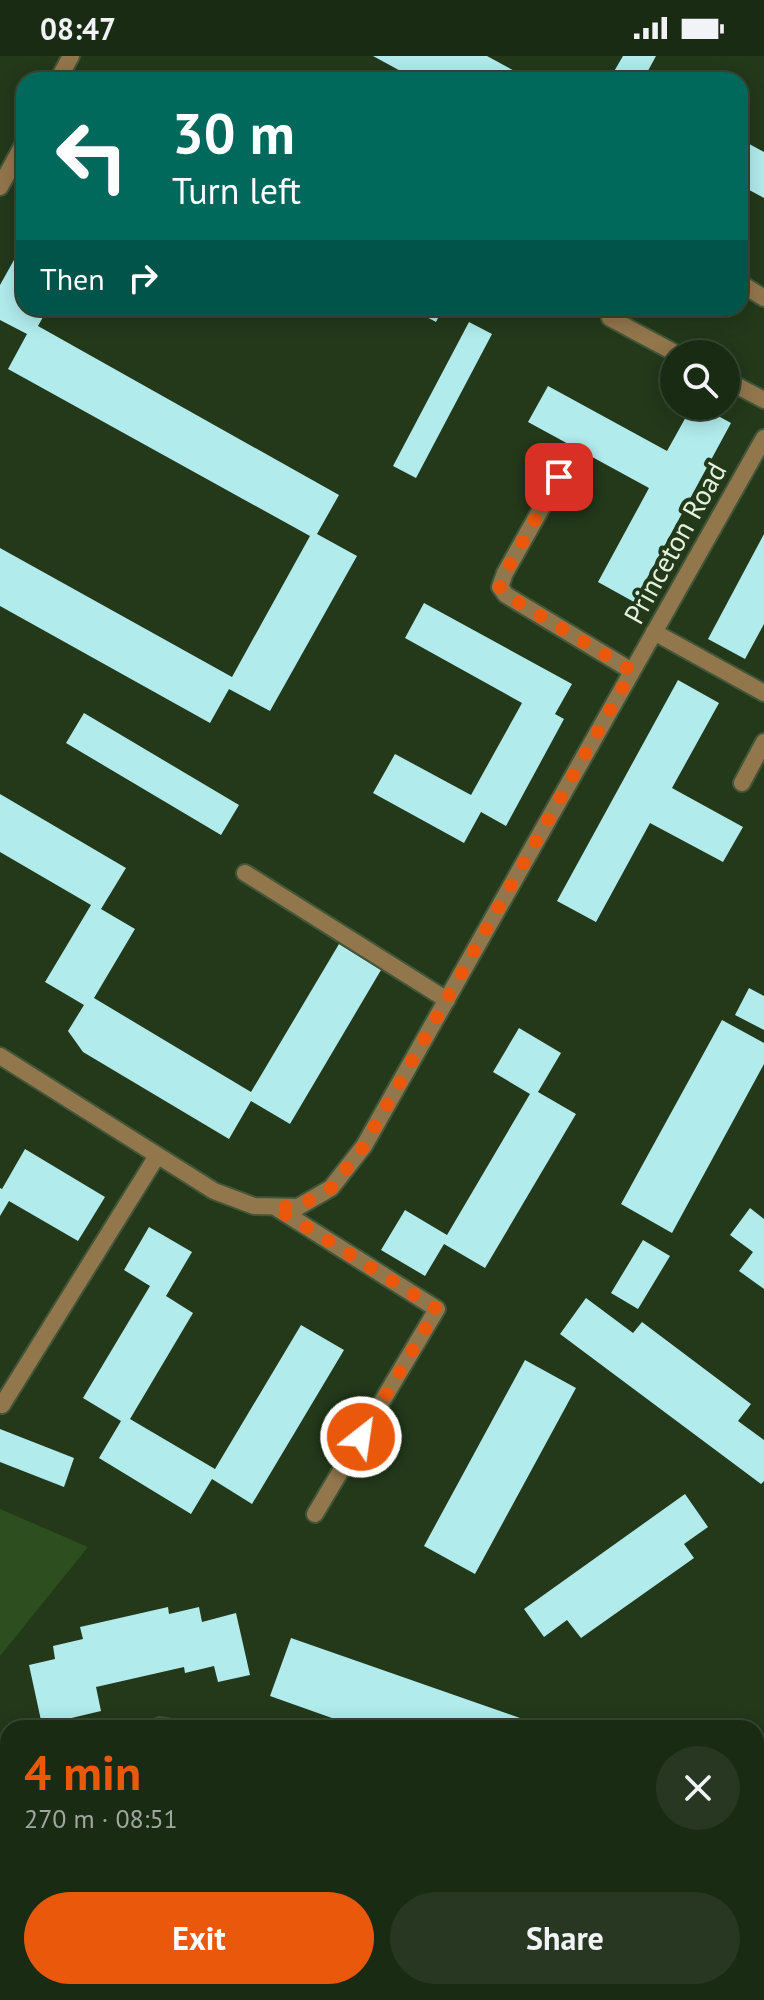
<!DOCTYPE html>
<meta charset="utf-8">
<style>
:root{--surface:#1a2b14;--page:#273722;--text:#f1f3f6;--muted:#9fa7a0;--line:#384734;--accent:#ea580c}
body{margin:0;font-family:"PT Sans",sans-serif;background:var(--page);color:var(--text);height:100vh;display:flex;flex-direction:column;font-size:30px;white-space:nowrap}
*{box-sizing:border-box;margin:0}
p{font-size:26px;color:var(--muted)}
.icon{flex:none;width:44px;height:44px;fill:none;stroke:currentColor;stroke-width:2;stroke-linecap:round;stroke-linejoin:round}
.map{position:relative;flex:1;overflow:hidden}
.side{position:absolute;left:0px;top:1664px;width:764px;height:280px;display:flex;flex-direction:column;background:var(--surface);border-radius:24px 24px 0 0;box-shadow:0 4px 20px #0003,0 0 0 2px var(--line)}
.side>*{flex:none}
.banner{position:absolute;left:16px;top:16px;width:732px;height:244px;border-radius:24px;box-shadow:0 4px 20px #0003,0 0 0 2px var(--line);background:#00695c;color:#fff;overflow:hidden}
.tools{position:absolute;left:660px;top:284px;display:grid;gap:16px}
.tools a{display:grid;place-items:center;width:80px;height:80px;border-radius:50%;background:var(--surface);box-shadow:0 4px 20px #0003,0 0 0 2px var(--line);font-size:40px}
.pin{position:absolute;display:grid;place-items:center;width:68px;height:68px;color:#fff;margin:-34px;border-radius:16px;box-shadow:0 4px 12px #0006}
.me{position:absolute;width:88px;margin:-44px;rotate:30deg;stroke-linejoin:round;filter:drop-shadow(0 0 6px #0008)}
.turn{display:flex;align-items:center;gap:28px;height:168px;padding:0 24px;font-size:36px}
.turn .icon{width:104px;height:104px;stroke-width:2.5}
.turn b{display:block;font-size:56px;line-height:68px}
.then{display:flex;align-items:center;height:76px;padding:0 24px;background:#0003;gap:16px;font-size:30px}
.round{display:grid;place-items:center;flex:none;width:84px;height:84px;border-radius:42px;background:var(--page)}
.head{display:flex;align-items:center;justify-content:space-between;height:136px;padding:0 24px}
h1{font-size:48px;font-weight:800;line-height:60px;color:var(--accent)}
.button{display:flex;gap:16px;margin-top:auto;padding:16px 24px}
.button a{flex:1;height:92px;border-radius:48px;background:var(--accent);color:#fff;font-size:32px;font-weight:800;line-height:92px;text-align:center}
.button a+a{background:var(--page);color:var(--text)}
.status{display:flex;justify-content:space-between;align-items:center;height:56px;padding:0 40px;background:var(--surface);direction:ltr}
.status svg{height:22px;fill:currentColor}
.map>svg:first-child{display:block}
.green{fill:#2d4e1e}
.building{fill:#b1ebec}
.lines{fill:none;stroke-linecap:round;stroke-linejoin:round}
.lane-casing{stroke:#425639;stroke-width:20}
.street-casing{stroke:#425639;stroke-width:20}
.lane{stroke:#92764c;stroke-width:16}
.street{stroke:#92764c;stroke-width:16}
.route{stroke:#ea580c;stroke-width:14;stroke-dasharray:0 25.2}
.labels{text-anchor:middle;stroke-width:8;stroke-linejoin:round;paint-order:stroke}
.street-label{font-size:28px;fill:#e4f1de;stroke:#23391a}
</style>
<div class="status"><b>08:47</b><svg viewBox="0 0 49 12"><path d="M0 12V9h3v3zM5 12V6h3v6zM10 12V3h3v9zM15 12V0h3v12zM26 1h20v11H26zM47 4h2v5h-2z"/></svg></div>
<div class="map">
<svg width="764" height="1944" viewBox="0 0 764 1944">
<rect width="100%" height="100%" fill="#23391a"/>
<!-- green -->
<path class="green" d="M 0,1453 L 88,1491 L 0,1600 Z"/>
<!-- building -->
<path class="building" d="M 373,0 L 487,0 L 531,24 L 417,24 Z
M 623,0 L 656,0 L 643,24 L 609,24 Z
M 740,83 L 764,96 L 764,142 L 740,129 Z
M 24,186 L 24,252 L 48,252 L 38,270 L 339,439 L 317,478 L 357,500 L 270,655 L 229,633 L 210,667 L 0,550 L 0,492 L 232,621 L 310,480 L 8,313 L 27,278 L 0,264 L 0,229 Z
M 410,252 L 443,252 L 436,266 Z
M 469,266 L 492,278 L 416,422 L 393,410 Z
M 548,330 L 667,395 L 692,350 L 700,350 L 731,367 L 634,546 L 598,526 L 649,432 L 528,366 Z
M 764,478 L 764,568 L 745,603 L 708,583 Z
M 424,547 L 572,628 L 555,658 L 564,663 L 506,770 L 481,756 L 464,787 L 373,737 L 395,698 L 471,739 L 522,647 L 405,582 Z
M 678,624 L 719,647 L 672,732 L 743,771 L 723,806 L 650,767 L 596,866 L 557,845 Z
M 84,657 L 239,749 L 221,779 L 66,687 Z
M 0,738 L 126,812 L 101,853 L 135,873 L 94,942 L 251,1036 L 339,888 L 381,914 L 290,1068 L 251,1045 L 229,1083 L 83,996 L 68,975 L 84,949 L 45,926 L 91,849 L 0,796 Z
M 749,932 L 764,940 L 764,974 L 735,959 Z
M 722,964 L 764,987 L 764,1008 L 672,1177 L 621,1148 Z
M 519,972 L 561,997 L 538,1036 L 576,1058 L 485,1212 L 444,1188 L 425,1220 L 381,1194 L 405,1154 L 447,1179 L 530,1038 L 493,1016 Z
M 25,1093 L 105,1141 L 78,1185 L 9,1145 L 0,1160 L 0,1132 L 2,1133 Z
M 750,1152 L 764,1163 L 764,1233 L 739,1215 L 753,1196 L 730,1179 Z
M 149,1171 L 192,1196 L 166,1240 L 193,1257 L 130,1363 L 215,1413 L 301,1269 L 344,1294 L 252,1448 L 212,1423 L 191,1458 L 99,1402 L 121,1365 L 83,1342 L 150,1230 L 124,1214 Z
M 643,1184 L 670,1200 L 638,1253 L 611,1237 Z
M 586,1242 L 633,1277 L 642,1266 L 751,1348 L 738,1365 L 764,1384 L 764,1425 L 761,1428 L 560,1278 Z
M 525,1304 L 576,1332 L 475,1518 L 424,1490 Z
M 0,1373 L 74,1402 L 64,1431 L 0,1406 Z
M 685,1438 L 708,1471 L 684,1488 L 694,1502 L 581,1582 L 567,1564 L 544,1581 L 524,1553 Z
M 168,1551 L 169,1558 L 199,1551 L 202,1566 L 236,1557 L 250,1619 L 218,1626 L 214,1610 L 185,1617 L 184,1611 L 96,1631 L 101,1655 L 42,1669 L 29,1609 L 55,1603 L 53,1590 L 83,1583 L 80,1571 Z
M 291,1582 L 520,1662 L 517,1672 L 360,1672 L 270,1640 Z
M 8,1839 L 8,1904 L 0,1907 L 0,1841 Z
M 92,1936 L 154,1936 L 151,1944 L 89,1944 Z
M 275,1936 L 340,1936 L 337,1944 L 272,1944 Z
M 479,1936 L 540,1936 L 539,1944 L 477,1944 Z"/>
<g class="lines">
<defs>
<path id="lane" d="M 740,227 L 764,242
M 610,262 L 677,298
M 726,324 L 764,344
M 559,421 L 505,517 L 500,531 L 506,539 L 632,615
M 654,576 L 764,637
M 742,727 L 764,686
M 245,817 L 447,944
M 2,1349 L 157,1100"/>
<path id="street" d="M 58,24 L 71,0
M 0,131 L 24,87
M 0,1000 L 214,1135 L 254,1150 L 298,1151 L 331,1132 L 364,1090 L 764,382
M 275,1151 L 437,1253 L 315,1458
M 157,1672 L 160,1670 L 172,1672
M 0,1777 L 8,1773
M 214,1944 L 217,1936
M 428,1944 L 429,1936"/>
</defs>
<!-- lane casing -->
<use href="#lane" class="lane-casing"/>
<!-- street casing -->
<use href="#street" class="street-casing"/>
<!-- lane -->
<use href="#lane" class="lane"/>
<!-- street -->
<use href="#street" class="street"/>
</g>
<g class="lines">
<!-- route -->
<path class="route" d="M 361,1381 L 437,1253 L 274,1151 L 298,1151 L 331,1132 L 364,1090 L 632,615 L 506,539 L 500,531 L 505,517 L 559,421"/>
</g>
<g class="labels">
<!-- street labels -->
<g class="street-label">
<text transform="translate(675 487) rotate(-61)" y="10">Princeton Road</text>
</g>
</g>
</svg>
<div class="tools">
<a><svg class="icon" aria-label="search" viewBox="0 0 24 24"><circle cx="10" cy="10" r="6"/><path d="M15 15l6 6"/></svg></a>
</div>
<div class="pin" style="left:559px;top:421px;background:#d93025"><svg class="icon" aria-label="arrive" viewBox="0 0 24 24"><path d="M6 21V4h12l-3 4 3 4H6"/></svg></div>
<svg class="me" style="left:361px;top:1381px" viewBox="-20 -20 40 40"><circle r="17" fill="#ea580c" stroke="#fff" stroke-width="3"/><path d="M0-11L8 9 0 5-8 9z" fill="#fff"/></svg>
<div class="banner">
<div class="turn"><svg class="icon" aria-label="left" viewBox="0 0 24 24"><path d="M17 20v-9H6M10 6l-5 5 5 5"/></svg><div><b>30 m</b>Turn left</div></div>
<div class="then">Then<svg class="icon" aria-label="right" viewBox="0 0 24 24"><path d="M7 20v-9h11M14 6l5 5-5 5"/></svg></div>
</div>
<section class="side">
<div class="head"><div><h1>4 min</h1><p>270 m · 08:51</p></div><a class="round"><svg class="icon" aria-label="close" viewBox="0 0 24 24"><path d="M6 6l12 12M18 6L6 18"/></svg></a></div>
<div class="button"><a>Exit</a><a>Share</a></div>
</section>
</div>
